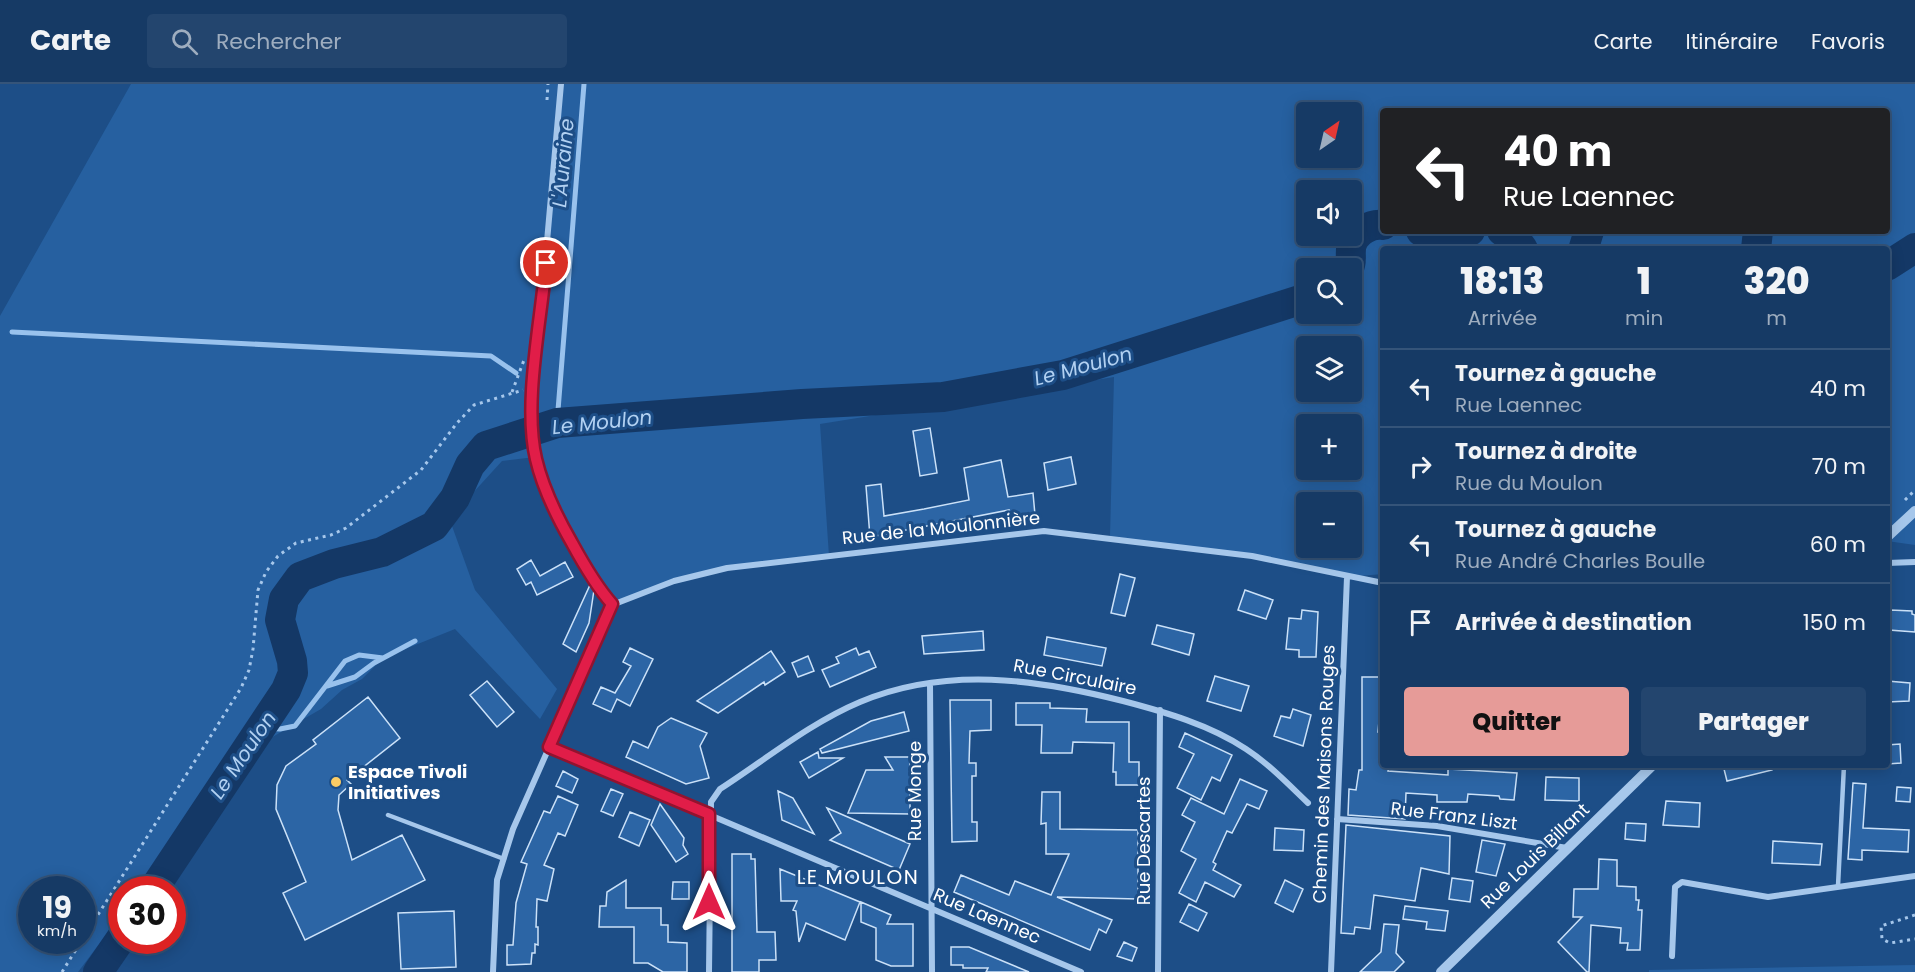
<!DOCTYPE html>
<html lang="fr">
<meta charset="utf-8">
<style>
:root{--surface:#163a65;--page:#23456e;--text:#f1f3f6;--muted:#9eadbf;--line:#355479;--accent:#e69b98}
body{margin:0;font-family:Poppins,sans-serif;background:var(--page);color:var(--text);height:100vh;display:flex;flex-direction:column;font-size:22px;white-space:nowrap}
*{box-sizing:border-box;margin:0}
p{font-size:20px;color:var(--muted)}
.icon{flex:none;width:33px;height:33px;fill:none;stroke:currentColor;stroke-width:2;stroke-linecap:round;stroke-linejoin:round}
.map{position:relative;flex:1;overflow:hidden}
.drawer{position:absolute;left:1380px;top:162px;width:510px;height:522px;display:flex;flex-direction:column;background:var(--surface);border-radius:6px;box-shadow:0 3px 15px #0003,0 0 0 2px var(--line)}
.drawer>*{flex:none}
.guide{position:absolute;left:1380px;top:24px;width:510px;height:126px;border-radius:6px;box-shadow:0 3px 15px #0003,0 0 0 2px var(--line);background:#202124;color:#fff;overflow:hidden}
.needle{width:39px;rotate:34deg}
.fabs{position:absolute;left:1296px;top:18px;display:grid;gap:12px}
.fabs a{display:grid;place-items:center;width:66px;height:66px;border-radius:6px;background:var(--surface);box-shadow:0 3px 15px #0003,0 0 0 2px var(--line);font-size:30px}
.speed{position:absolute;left:18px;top:792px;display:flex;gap:12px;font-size:30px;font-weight:700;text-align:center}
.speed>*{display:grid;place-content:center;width:78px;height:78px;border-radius:50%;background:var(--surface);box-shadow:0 3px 15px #0003,0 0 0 2px var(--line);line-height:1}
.speed small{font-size:15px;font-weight:400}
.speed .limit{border:9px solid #d22;background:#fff;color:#111}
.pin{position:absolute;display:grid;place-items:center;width:51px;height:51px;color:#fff;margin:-26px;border:3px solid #fff;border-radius:50%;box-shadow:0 2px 6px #0007}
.me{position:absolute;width:66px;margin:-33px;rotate:0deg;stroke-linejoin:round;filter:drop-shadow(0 0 4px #0008)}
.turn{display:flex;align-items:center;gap:21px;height:126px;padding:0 24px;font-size:27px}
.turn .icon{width:78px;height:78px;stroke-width:2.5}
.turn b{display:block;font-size:42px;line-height:51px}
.eta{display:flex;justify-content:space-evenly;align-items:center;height:102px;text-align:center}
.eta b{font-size:36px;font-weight:800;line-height:42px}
.cta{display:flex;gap:12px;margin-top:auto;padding:12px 24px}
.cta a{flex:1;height:69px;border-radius:6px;background:var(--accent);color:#111;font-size:24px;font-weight:800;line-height:69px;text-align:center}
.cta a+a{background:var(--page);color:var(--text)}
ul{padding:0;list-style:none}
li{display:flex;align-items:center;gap:18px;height:78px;padding:0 24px;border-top:2px solid var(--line)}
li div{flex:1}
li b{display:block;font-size:22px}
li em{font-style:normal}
header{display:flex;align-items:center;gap:36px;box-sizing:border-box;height:84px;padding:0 30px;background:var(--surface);border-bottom:2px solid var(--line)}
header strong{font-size:28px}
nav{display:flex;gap:33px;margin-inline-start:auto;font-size:21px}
.search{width:420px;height:54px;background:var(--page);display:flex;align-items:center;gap:15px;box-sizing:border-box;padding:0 21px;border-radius:6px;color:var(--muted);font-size:22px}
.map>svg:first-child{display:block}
.green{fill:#2660a0;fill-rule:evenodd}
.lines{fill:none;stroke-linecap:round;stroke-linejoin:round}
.stream{stroke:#99c2ed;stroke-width:5}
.river{stroke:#143866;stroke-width:30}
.building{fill:#2c65a5;stroke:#cbe1f8;stroke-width:1.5}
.path{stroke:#a6c7eb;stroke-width:3;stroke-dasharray:3 4.5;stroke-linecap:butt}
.service{stroke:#a6c7eb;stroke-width:4.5}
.minor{stroke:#a6c7eb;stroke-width:6}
.tertiary{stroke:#a6c7eb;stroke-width:10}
.route-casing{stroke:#92132f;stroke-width:15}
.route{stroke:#e11d48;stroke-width:10}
.poi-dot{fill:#fbcc65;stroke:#1d4e87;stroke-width:2}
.labels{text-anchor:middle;stroke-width:6;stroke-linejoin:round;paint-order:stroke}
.street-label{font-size:18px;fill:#fff;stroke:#1d4e87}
.poi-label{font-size:18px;font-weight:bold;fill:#fff;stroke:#1d4e87;text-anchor:start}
.water-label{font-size:20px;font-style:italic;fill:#b2d1f2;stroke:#1d4e87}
.neighbourhood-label{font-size:20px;letter-spacing:1.5px;fill:#fff;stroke:#1d4e87}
</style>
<header>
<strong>Carte</strong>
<div class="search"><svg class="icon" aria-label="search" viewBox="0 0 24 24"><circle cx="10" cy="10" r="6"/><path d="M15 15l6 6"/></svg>Rechercher</div>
<nav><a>Carte</a><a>Itinéraire</a><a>Favoris</a></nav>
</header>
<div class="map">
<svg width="1915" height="888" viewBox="0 0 1915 888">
<rect width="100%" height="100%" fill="#1d4e87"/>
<!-- green -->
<path class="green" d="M 131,0 L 1915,0 L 1915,461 L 1887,457 L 1887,165 L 1383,165 L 1383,490 L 1347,493 L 1252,472 L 1110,453 L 1114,293 L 820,340 L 829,472 L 727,484 L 674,497 L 612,521 C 577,479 550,425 535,373 L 502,377 L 471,411 L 452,442 L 475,506 L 557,605 L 540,635 L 455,545 L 383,574 L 362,595 L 342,606 L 321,625 L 269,655 L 227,716 L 145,805 L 122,806 L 121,831 L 78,888 L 0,888 L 0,232 ZM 1383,27 L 1887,27 L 1887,147 L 1383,147 ZM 1306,28 L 1352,28 L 1352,74 L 1306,74 ZM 1306,106 L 1352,106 L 1352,152 L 1306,152 ZM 1306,184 L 1352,184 L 1352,230 L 1306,230 ZM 1306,262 L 1352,262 L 1352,308 L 1306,308 ZM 1306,340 L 1352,340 L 1352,386 L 1306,386 ZM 1306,418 L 1352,418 L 1352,464 L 1306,464 ZM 32,806 L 82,806 L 82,856 L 32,856 Z
M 1915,881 L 1915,888 L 1649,888 L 1649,886 Z"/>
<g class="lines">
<!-- stream -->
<path class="stream" d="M 12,248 L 491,272 L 516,289
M 557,339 L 584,0
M 327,602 L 355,593 L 374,579 L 415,557
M 261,644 L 280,645 L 295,642 L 345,577 L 359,571 L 383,574"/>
<!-- river -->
<path class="river" d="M 1421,147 L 1451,156 L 1470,147
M 1502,147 L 1515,154 L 1523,165
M 1586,165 L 1584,163 L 1589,147
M 1756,165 L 1758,147
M 1887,182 L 1915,164
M 1349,184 C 1353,177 1349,168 1352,160 C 1356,148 1371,139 1383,141
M 153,806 L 286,606 L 293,589 L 292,577 L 280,536 L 284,515 L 300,493 L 334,480 L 382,468 L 434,442 L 455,414 L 470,381 L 486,362 L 557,339 L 802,320 L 943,313 L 1063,291 L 1306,214
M 98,888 L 122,853"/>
</g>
<!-- building -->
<path class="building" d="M 930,344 L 937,389 L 920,392 L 913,347 Z
M 1071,373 L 1076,400 L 1048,406 L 1044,379 Z
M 1001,376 L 1008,413 L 1033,409 L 1035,431 L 1009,433 L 1009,426 L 870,453 L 866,402 L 881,400 L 884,432 L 924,425 L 969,416 L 964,384 Z
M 531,476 L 540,492 L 565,478 L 573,493 L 537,511 L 531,498 L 526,501 L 517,485 Z
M 1120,490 L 1135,494 L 1125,532 L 1111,529 Z
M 590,501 L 594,506 L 589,539 L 576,568 L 563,560 Z
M 1245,506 L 1273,516 L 1266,535 L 1238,526 Z
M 1302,526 L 1318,528 L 1316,573 L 1299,573 L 1299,566 L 1286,565 L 1289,534 L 1301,535 Z
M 1890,526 L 1912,527 L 1912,530 L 1915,531 L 1915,548 L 1889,546 Z
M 1157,541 L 1194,550 L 1189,571 L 1152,560 Z
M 983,547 L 984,566 L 924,570 L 922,552 Z
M 1047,553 L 1106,564 L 1102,582 L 1044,571 Z
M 630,564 L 653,575 L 630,622 L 617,615 L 611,628 L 593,620 L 601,603 L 615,609 L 631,582 L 623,578 Z
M 856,564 L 859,571 L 869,567 L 876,583 L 830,603 L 822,586 L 839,579 L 836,573 Z
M 771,567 L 785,588 L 765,601 L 764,598 L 718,629 L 697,617 Z
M 808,572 L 814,587 L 798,593 L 792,579 Z
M 1215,592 L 1249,602 L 1241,627 L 1207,617 Z
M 1362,593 L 1383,593 L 1378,648 L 1381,648 L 1380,675 L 1383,676 L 1383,681 L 1389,681 L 1388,687 L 1448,691 L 1448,685 L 1517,689 L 1514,716 L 1500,715 L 1499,712 L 1468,710 L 1467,718 L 1437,718 L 1437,711 L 1406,709 L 1405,735 L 1348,731 L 1349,705 L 1356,706 L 1359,686 L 1362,686 Z
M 487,597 L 514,628 L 497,643 L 470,611 Z
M 1887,597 L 1910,599 L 1909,617 L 1887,618 Z
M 368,613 L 400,654 L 347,696 L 351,700 L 339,711 L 338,726 L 352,776 L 402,751 L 425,796 L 305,856 L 283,809 L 306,798 L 276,725 L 277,701 L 286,682 L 316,660 L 313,656 Z
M 950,616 L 991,616 L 991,646 L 970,647 L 969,679 L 976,679 L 976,692 L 972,692 L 972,738 L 977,738 L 977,757 L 952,758 Z
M 1016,619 L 1050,619 L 1050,624 L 1087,625 L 1086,638 L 1129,638 L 1129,678 L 1139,678 L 1139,701 L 1116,701 L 1116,688 L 1113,688 L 1114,659 L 1073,658 L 1072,669 L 1041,669 L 1042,641 L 1016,641 Z
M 1293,625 L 1311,631 L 1303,662 L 1274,652 L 1281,632 L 1290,634 Z
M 904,628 L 909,647 L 822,669 L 820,665 L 871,637 Z
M 671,634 L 707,649 L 700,662 L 709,694 L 686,700 L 626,673 L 633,657 L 648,664 L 658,643 Z
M 1185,649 L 1232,671 L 1220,697 L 1212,693 L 1201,716 L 1177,704 L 1194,670 L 1179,663 Z
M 1900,660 L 1901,679 L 1887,680 L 1887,661 Z
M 818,668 L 819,674 L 843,674 L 809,694 L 800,678 Z
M 885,673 L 910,673 L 910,730 L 848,729 L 866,686 L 893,686 Z
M 1723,681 L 1771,681 L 1772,686 L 1727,697 Z
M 563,687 L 578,695 L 572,709 L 556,702 Z
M 1546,693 L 1579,694 L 1579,717 L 1545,716 Z
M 1240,695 L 1267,707 L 1259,725 L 1247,720 L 1232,749 L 1227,747 L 1213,778 L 1216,780 L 1213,786 L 1241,801 L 1234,813 L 1205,798 L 1196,818 L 1179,809 L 1196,775 L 1181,767 L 1195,738 L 1182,731 L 1191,714 L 1224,730 Z
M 1853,699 L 1866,700 L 1863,744 L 1909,746 L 1908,768 L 1862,766 L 1862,776 L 1848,775 Z
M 1897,703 L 1911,704 L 1910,718 L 1896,717 Z
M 611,705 L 623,710 L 613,732 L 601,727 Z
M 778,707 L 793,714 L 814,750 L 782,736 Z
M 1042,708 L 1060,708 L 1060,745 L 1138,746 L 1138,815 L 1057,813 L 1112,836 L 1106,849 L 1099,845 L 1090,866 L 954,808 L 961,791 L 1009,811 L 1015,797 L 1051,811 L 1069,770 L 1046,770 L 1046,739 L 1041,740 Z
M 558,712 L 578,721 L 565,752 L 558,749 L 544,781 L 554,785 L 547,817 L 537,815 L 536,843 L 538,843 L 538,861 L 535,860 L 535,869 L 532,869 L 531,880 L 507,881 L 507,861 L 513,861 L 516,819 L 527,780 L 521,778 L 544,727 L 550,729 Z
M 1666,717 L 1700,719 L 1699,743 L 1663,741 Z
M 660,720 L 684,754 L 683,761 L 688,770 L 676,778 L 651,741 Z
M 827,724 L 910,760 L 899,786 L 830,756 L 841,749 Z
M 630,728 L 650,736 L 639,762 L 619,753 Z
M 1626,739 L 1646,740 L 1645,757 L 1625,755 Z
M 1346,741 L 1450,752 L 1449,790 L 1421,784 L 1415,817 L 1374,811 L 1370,845 L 1355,843 L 1354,850 L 1341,849 Z
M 1275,744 L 1304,746 L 1303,767 L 1274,766 Z
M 1482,756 L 1505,760 L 1496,792 L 1476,788 Z
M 1773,757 L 1822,760 L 1820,781 L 1772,779 Z
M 732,770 L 751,770 L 751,775 L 755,775 L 757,848 L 775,848 L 776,876 L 759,876 L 759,888 L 732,888 Z
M 1599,775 L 1617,776 L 1617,802 L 1636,803 L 1636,816 L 1639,816 L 1638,826 L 1642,826 L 1640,866 L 1627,866 L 1628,859 L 1620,859 L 1621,844 L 1591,841 L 1589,888 L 1587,888 L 1558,858 L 1582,833 L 1573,833 L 1574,805 L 1598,805 Z
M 780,785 L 860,818 L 845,856 L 806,839 L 799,858 L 796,827 L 793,826 L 797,817 L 781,817 Z
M 1452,794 L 1473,797 L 1470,818 L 1449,815 Z
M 626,796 L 626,824 L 661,824 L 661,841 L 668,841 L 668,858 L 687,859 L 687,888 L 663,888 L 648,879 L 634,879 L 634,843 L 599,843 L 600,822 L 606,822 L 607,808 Z
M 1285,796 L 1303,805 L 1293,828 L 1275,819 Z
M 673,798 L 689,798 L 689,815 L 672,815 Z
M 861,818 L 891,831 L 887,840 L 913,840 L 913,882 L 891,882 L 876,876 L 876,844 L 861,838 Z
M 1189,820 L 1207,829 L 1198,847 L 1180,838 Z
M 1405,822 L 1448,827 L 1445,847 L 1426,845 L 1427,838 L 1403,835 Z
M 454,827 L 456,883 L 401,885 L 398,829 Z
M 1384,840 L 1399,841 L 1396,869 L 1404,878 L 1394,888 L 1360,888 L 1381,868 Z
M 1124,858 L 1137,864 L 1132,877 L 1117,872 Z
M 951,863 L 969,863 L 1029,888 L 986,888 L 988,884 L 963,884 L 963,881 L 951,881 Z"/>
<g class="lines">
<!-- path -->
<path class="path" d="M 547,16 L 548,0
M 512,308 L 524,276
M 1905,416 L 1915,406
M 1915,831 L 1881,842 L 1882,855 L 1890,859 L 1915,855
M 82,856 L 241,604 L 249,586 L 253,565 L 258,506 L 266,488 L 278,472 L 296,459 L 331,451 L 346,444 L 421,386 L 457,339 L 474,321 L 523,306
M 62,888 L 82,856"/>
<!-- service -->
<path class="service" d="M 388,731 L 504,775
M 1838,802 L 1844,681"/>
<!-- minor -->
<path class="minor" d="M 561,0 L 532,326 C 533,341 533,357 535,373 C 543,420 582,484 612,521
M 1887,479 L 1915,478
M 612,521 L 674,497 L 727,484 L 1044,447 L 1252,472 L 1383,499
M 930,599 L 932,888
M 549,663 L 1081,888
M 1337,735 L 1437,742 L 1567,764
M 1672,872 L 1675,803 L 1682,798 L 1768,813 L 1915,792
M 493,888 L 497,796 L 513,745 L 612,521
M 709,888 L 711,718 L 720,705 C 765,676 810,639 860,618 C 946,582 1036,595 1123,617 C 1165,628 1210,641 1246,665 C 1269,680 1288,700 1308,719
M 1158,888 L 1160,626
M 1331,888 L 1347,493"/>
<!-- tertiary -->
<path class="tertiary" d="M 1887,453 L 1915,427
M 1441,888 L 1653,681"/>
</g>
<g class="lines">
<defs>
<path id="route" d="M 546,179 C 541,238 523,319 536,375 C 543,405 557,433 572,459 C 584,481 596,502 612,520 L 549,663 L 709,730 L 709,818"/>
</defs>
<!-- route casing -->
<use href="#route" class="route-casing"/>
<!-- route -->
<use href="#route" class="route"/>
</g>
<!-- markers -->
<circle class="poi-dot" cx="336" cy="698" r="6"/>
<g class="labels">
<!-- street labels -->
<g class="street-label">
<text transform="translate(941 444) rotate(-6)" y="6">Rue de la Moulonnière</text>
<text transform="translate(1075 593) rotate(11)" y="6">Rue Circulaire</text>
<text transform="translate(1324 690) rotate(-88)" y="6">Chemin des Maisons Rouges</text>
<text transform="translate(915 707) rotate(-90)" y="6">Rue Monge</text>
<text transform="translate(1454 732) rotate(7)" y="6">Rue Franz Liszt</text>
<text transform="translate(1144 757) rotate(-90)" y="6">Rue Descartes</text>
<text transform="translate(1535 772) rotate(-44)" y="6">Rue Louis Billant</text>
<text transform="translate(987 832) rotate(23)" y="6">Rue Laennec</text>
</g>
<!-- poi labels -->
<g class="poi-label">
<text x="348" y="694">Espace Tivoli<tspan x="348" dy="21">Initiatives</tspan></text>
</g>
<!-- water labels -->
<g class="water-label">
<text transform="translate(563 79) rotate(-85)" y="7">L'Auraine</text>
<text transform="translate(1083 282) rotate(-15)" y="7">Le Moulon</text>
<text transform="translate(602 338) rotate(-6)" y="7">Le Moulon</text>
<text transform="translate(243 671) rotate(-56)" y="7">Le Moulon</text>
</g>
<!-- neighbourhood labels -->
<g class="neighbourhood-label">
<text x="858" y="800">LE MOULON</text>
</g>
</g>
</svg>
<div class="fabs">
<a><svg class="needle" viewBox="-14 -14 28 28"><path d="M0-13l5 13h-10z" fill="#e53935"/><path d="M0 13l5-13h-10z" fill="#9eadbf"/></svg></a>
<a><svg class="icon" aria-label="sound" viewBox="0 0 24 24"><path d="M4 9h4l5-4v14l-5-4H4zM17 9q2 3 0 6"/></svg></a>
<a><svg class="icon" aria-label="search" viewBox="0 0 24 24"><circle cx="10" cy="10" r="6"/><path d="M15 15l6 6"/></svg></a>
<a><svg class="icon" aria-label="layers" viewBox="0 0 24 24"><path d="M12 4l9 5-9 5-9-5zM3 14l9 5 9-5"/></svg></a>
<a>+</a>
<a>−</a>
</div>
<div class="speed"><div>19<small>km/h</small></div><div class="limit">30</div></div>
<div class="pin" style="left:546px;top:179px;background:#d93025"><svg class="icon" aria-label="arrive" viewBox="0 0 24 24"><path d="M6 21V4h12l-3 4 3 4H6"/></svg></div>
<svg class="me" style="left:709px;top:818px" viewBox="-20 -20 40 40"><path d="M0-17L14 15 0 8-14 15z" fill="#e11d48" stroke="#fff" stroke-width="4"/></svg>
<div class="guide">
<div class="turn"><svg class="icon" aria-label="left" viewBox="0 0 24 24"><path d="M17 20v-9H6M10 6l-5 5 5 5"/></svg><div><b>40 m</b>Rue Laennec</div></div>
</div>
<section class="drawer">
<div class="eta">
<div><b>18:13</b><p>Arrivée</p></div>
<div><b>1</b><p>min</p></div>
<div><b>320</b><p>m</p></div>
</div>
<ul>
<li><svg class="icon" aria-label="left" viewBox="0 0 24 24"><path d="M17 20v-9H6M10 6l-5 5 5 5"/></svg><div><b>Tournez à gauche</b><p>Rue Laennec</p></div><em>40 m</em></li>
<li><svg class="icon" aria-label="right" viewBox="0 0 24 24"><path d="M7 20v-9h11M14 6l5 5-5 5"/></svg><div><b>Tournez à droite</b><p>Rue du Moulon</p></div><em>70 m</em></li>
<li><svg class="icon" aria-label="left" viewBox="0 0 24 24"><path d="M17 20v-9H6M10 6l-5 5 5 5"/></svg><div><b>Tournez à gauche</b><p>Rue André Charles Boulle</p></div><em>60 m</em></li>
<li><svg class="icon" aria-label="arrive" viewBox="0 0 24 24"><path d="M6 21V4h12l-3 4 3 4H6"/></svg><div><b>Arrivée à destination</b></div><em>150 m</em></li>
</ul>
<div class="cta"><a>Quitter</a><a>Partager</a></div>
</section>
</div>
